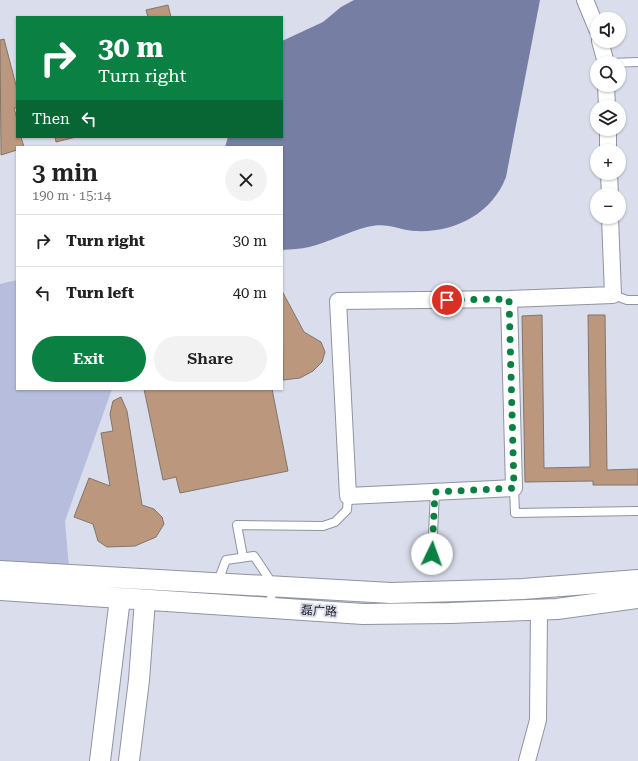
<!DOCTYPE html>
<meta charset="utf-8">
<style>
:root{--surface:#fff;--page:#f2f2f2;--text:#222;--muted:#767676;--line:#e0e0e0;--accent:#0b8043}
body{margin:0;font-family:"Roboto Serif","Noto Sans SC",serif;background:var(--page);color:var(--text);height:100vh;display:flex;flex-direction:column;font-size:15px;white-space:nowrap}
*{box-sizing:border-box;margin:0}
p{font-size:13px;color:var(--muted)}
.icon{flex:none;width:22px;height:22px;fill:none;stroke:currentColor;stroke-width:2;stroke-linecap:round;stroke-linejoin:round}
.map{position:relative;flex:1;overflow:hidden}
.panel{position:absolute;left:16px;top:146px;width:267px;height:244px;display:flex;flex-direction:column;background:var(--surface);border-radius:0px;box-shadow:0 1px 3px #0004}
.panel>*{flex:none}
.hud{position:absolute;left:16px;top:16px;width:267px;height:122px;border-radius:0px;box-shadow:0 1px 3px #0004;background:#0b8043;color:#fff;overflow:hidden}
.fabs{position:absolute;left:590px;top:12px;display:grid;gap:8px}
.fabs a{display:grid;place-items:center;width:36px;height:36px;border-radius:50%;background:var(--surface);box-shadow:0 1px 3px #0004;font-size:20px}
.pin{position:absolute;display:grid;place-items:center;width:34px;height:34px;color:#fff;margin:-17px;border:2px solid #fff;border-radius:50%;box-shadow:0 1px 4px #0007}
.me{position:absolute;width:44px;margin:-22px;rotate:3deg;stroke-linejoin:round;filter:drop-shadow(0 0 3px #0008)}
.turn{display:flex;align-items:center;gap:14px;height:84px;padding:0 16px;font-size:18px}
.turn .icon{width:52px;height:52px;stroke-width:2.5}
.turn b{display:block;font-size:28px;line-height:34px}
.then{display:flex;align-items:center;height:38px;padding:0 16px;background:#0003;gap:8px;font-size:15px}
.round{display:grid;place-items:center;flex:none;width:42px;height:42px;border-radius:21px;background:var(--page)}
.overview{display:flex;align-items:center;justify-content:space-between;height:68px;padding:0 16px}
h1{font-size:24px;font-weight:600;line-height:30px}
.primary-button{display:flex;gap:8px;margin-top:auto;padding:8px 16px}
.primary-button a{flex:1;height:46px;border-radius:24px;background:var(--accent);color:#fff;font-size:16px;font-weight:600;line-height:46px;text-align:center}
.primary-button a+a{background:var(--page);color:var(--text)}
ul{padding:0;list-style:none}
li{display:flex;align-items:center;gap:12px;height:52px;padding:0 16px;border-top:1px solid var(--line)}
li div{flex:1}
li b{display:block;font-size:15px}
li em{font-style:normal}
.map>svg:first-child{display:block}
.green{fill:#b7bedd}
.water{fill:#777ea3}
.building{fill:#bb987d;stroke:#81756b}
.lines{fill:none;stroke-linecap:round;stroke-linejoin:round}
.service-casing{stroke:#9093a1;stroke-width:10}
.minor-casing{stroke:#9093a1;stroke-width:18}
.tertiary-casing{stroke:#9093a1;stroke-width:22}
.service{stroke:#fff;stroke-width:8}
.minor{stroke:#fff;stroke-width:16}
.tertiary{stroke:#fff;stroke-width:20}
.route{stroke:#0b8043;stroke-width:7;stroke-dasharray:0 12.6}
.labels{text-anchor:middle;stroke-width:4;stroke-linejoin:round;paint-order:stroke}
.street-label{font-size:12px;fill:#202127;stroke:#daddec}
</style>
<div class="map">
<svg width="638" height="761" viewBox="0 0 638 761">
<rect width="100%" height="100%" fill="#daddec"/>
<!-- green -->
<path class="green" d="M 17,280 L 17,389 L 112,389 L 65,521 L 69,567 L 0,562 L 0,284 Z"/>
<!-- water -->
<path class="water" d="M 354,0 L 540,0 L 506,177 C 492,214 454,233 415,231 C 397,230 388,222 367,227 C 348,232 329,242 309,247 C 301,249 291,249 282,250 L 282,147 L 225,147 L 228,137 L 282,137 L 282,41 L 323,22 L 341,7 Z"/>
<!-- building -->
<path class="building" d="M 168,5 L 171,17 L 148,17 L 146,10 Z
M 4,39 L 17,89 L 17,108 L 14,108 L 17,119 L 17,137 L 21,137 L 24,147 L 17,147 L 17,150 L 1,155 L 0,40 Z
M 55,137 L 76,137 L 56,142 Z
M 282,291 L 304,332 L 321,342 L 325,352 L 322,362 L 313,371 L 300,378 L 283,380 Z
M 542,315 L 544,468 L 590,467 L 588,315 L 605,315 L 607,470 L 638,469 L 638,485 L 593,485 L 593,481 L 525,482 L 522,316 Z
M 144,389 L 272,389 L 288,471 L 180,493 L 176,477 L 163,480 Z
M 121,397 L 127,411 L 142,505 L 154,509 L 162,517 L 164,524 L 156,537 L 135,546 L 107,547 L 98,541 L 93,524 L 74,517 L 89,478 L 110,486 L 101,433 L 113,431 L 110,414 L 113,401 Z"/>
<g class="lines">
<defs>
<path id="service" d="M 610,63 L 638,62
M 613,295 L 627,300 L 638,300
M 514,488 L 515,513 L 638,511
M 432,554 L 435,492
M 243,557 L 237,525 L 323,526 L 335,522 L 347,510 L 348,496
M 217,584 L 226,560 L 254,556 L 268,577 L 273,608"/>
<path id="minor" d="M 585,0 L 597,29
M 600,41 L 606,63
M 606,85 L 607,107
M 608,129 L 608,151
M 609,173 L 610,195
M 509,299 L 514,488 L 348,496 L 338,301 L 509,299 L 613,295 L 610,217
M 527,761 L 538,720 L 539,610"/>
<path id="tertiary" d="M 0,571 L 391,593 L 523,589 L 638,580
M 0,590 L 363,614 L 450,613 L 557,609 L 638,598
M 100,761 L 120,598
M 129,761 L 139,680 L 145,600"/>
</defs>
<!-- service casing -->
<use href="#service" class="service-casing"/>
<!-- minor casing -->
<use href="#minor" class="minor-casing"/>
<!-- tertiary casing -->
<use href="#tertiary" class="tertiary-casing"/>
<!-- service -->
<use href="#service" class="service"/>
<!-- minor -->
<use href="#minor" class="minor"/>
<!-- tertiary -->
<use href="#tertiary" class="tertiary"/>
</g>
<g class="lines">
<!-- route -->
<path class="route" d="M 432,554 L 435,492 L 514,488 L 509,299 L 447,300"/>
</g>
<g class="labels">
<!-- street labels -->
<g class="street-label">
<text transform="translate(319 611) rotate(3)" y="4">磊广路</text>
</g>
</g>
</svg>
<div class="fabs">
<a><svg class="icon" aria-label="sound" viewBox="0 0 24 24"><path d="M4 9h4l5-4v14l-5-4H4zM17 9q2 3 0 6"/></svg></a>
<a><svg class="icon" aria-label="search" viewBox="0 0 24 24"><circle cx="10" cy="10" r="6"/><path d="M15 15l6 6"/></svg></a>
<a><svg class="icon" aria-label="layers" viewBox="0 0 24 24"><path d="M12 4l9 5-9 5-9-5zM3 14l9 5 9-5"/></svg></a>
<a>+</a>
<a>−</a>
</div>
<div class="pin" style="left:447px;top:300px;background:#d93025"><svg class="icon" aria-label="arrive" viewBox="0 0 24 24"><path d="M6 21V4h12l-3 4 3 4H6"/></svg></div>
<svg class="me" style="left:432px;top:554px" viewBox="-20 -20 40 40"><circle r="19" fill="#fff"/><path d="M0-13L10 11 0 6-10 11z" fill="#0b8043"/></svg>
<div class="hud">
<div class="turn"><svg class="icon" aria-label="right" viewBox="0 0 24 24"><path d="M7 20v-9h11M14 6l5 5-5 5"/></svg><div><b>30 m</b>Turn right</div></div>
<div class="then">Then<svg class="icon" aria-label="left" viewBox="0 0 24 24"><path d="M17 20v-9H6M10 6l-5 5 5 5"/></svg></div>
</div>
<section class="panel">
<div class="overview"><div><h1>3 min</h1><p>190 m · 15:14</p></div><a class="round"><svg class="icon" aria-label="close" viewBox="0 0 24 24"><path d="M6 6l12 12M18 6L6 18"/></svg></a></div>
<ul>
<li><svg class="icon" aria-label="right" viewBox="0 0 24 24"><path d="M7 20v-9h11M14 6l5 5-5 5"/></svg><div><b>Turn right</b></div><em>30 m</em></li>
<li><svg class="icon" aria-label="left" viewBox="0 0 24 24"><path d="M17 20v-9H6M10 6l-5 5 5 5"/></svg><div><b>Turn left</b></div><em>40 m</em></li>
</ul>
<div class="primary-button"><a>Exit</a><a>Share</a></div>
</section>
</div>
